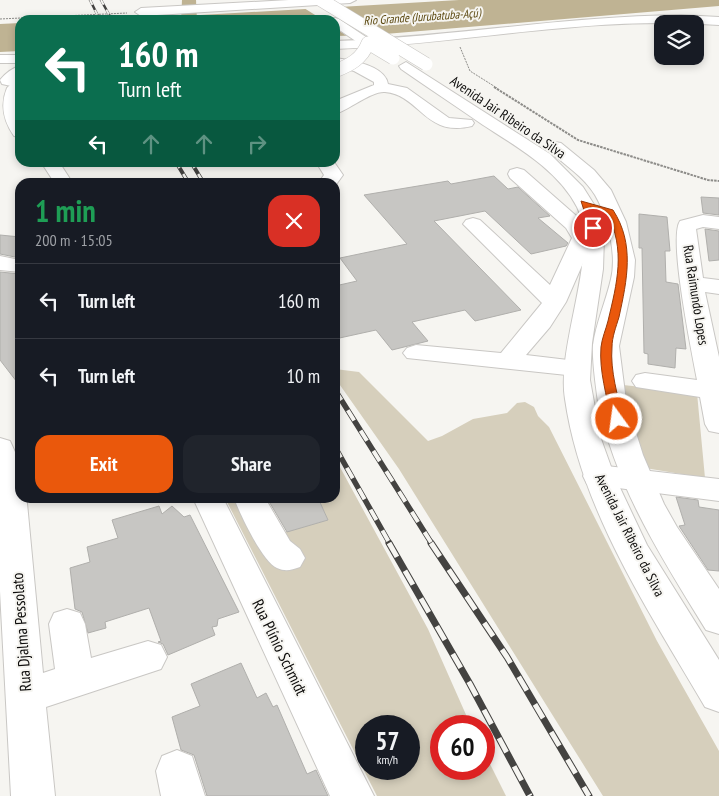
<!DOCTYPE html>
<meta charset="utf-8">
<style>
:root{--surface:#171b24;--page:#20242c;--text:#f1f3f6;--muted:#9ea1a6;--line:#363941;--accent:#ea580c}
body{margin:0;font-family:"PT Sans Narrow",sans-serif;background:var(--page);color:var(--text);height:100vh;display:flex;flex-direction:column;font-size:19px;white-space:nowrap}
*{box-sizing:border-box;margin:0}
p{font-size:16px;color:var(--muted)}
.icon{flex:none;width:28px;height:28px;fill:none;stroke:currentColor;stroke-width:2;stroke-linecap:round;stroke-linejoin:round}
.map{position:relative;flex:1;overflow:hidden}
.drawer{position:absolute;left:15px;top:178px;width:325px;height:325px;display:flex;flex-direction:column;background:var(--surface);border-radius:15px;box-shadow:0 2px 8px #0003}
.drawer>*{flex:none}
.hud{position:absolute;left:15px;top:15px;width:325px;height:152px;border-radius:15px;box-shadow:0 2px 8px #0003;background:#0b6e4f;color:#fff;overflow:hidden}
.controls{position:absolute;left:654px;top:15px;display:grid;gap:10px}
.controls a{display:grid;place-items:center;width:50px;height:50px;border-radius:10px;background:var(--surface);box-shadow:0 2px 8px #0003;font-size:25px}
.speed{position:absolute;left:355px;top:715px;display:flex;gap:10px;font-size:25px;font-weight:700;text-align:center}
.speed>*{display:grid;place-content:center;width:65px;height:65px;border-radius:50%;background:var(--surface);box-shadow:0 2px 8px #0003;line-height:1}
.speed small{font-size:12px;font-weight:400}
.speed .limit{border:8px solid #d22;background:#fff;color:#111}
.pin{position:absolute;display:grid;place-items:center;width:42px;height:42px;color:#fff;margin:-21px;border:2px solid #fff;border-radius:50%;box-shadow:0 1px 5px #0007}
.me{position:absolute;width:55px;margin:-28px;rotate:346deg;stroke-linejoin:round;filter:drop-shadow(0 0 4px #0008)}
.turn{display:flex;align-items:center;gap:18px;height:105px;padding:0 20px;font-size:22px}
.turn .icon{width:65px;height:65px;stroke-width:2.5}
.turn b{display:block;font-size:35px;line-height:42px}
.lanes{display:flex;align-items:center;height:48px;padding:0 20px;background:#0003;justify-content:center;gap:25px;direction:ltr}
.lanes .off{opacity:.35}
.round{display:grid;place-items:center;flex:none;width:52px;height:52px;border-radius:15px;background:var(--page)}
.summary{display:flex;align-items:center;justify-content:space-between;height:85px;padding:0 20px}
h1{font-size:30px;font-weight:700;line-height:38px;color:#1e9e55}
.button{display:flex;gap:10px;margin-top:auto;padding:10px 20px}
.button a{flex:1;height:58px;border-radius:15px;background:var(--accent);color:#fff;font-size:20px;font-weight:700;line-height:58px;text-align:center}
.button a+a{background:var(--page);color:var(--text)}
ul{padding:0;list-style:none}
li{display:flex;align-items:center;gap:15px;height:75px;padding:0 20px;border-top:1px solid var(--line)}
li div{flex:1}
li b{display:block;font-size:19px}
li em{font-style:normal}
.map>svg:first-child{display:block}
.green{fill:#d6cfbc;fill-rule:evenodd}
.water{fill:#bfb393}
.pier{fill:#f6f5f1}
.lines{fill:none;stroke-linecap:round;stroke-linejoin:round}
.river{fill:#bfb393;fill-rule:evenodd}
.building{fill:#c7c6c3;stroke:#b0afac}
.minor-casing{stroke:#c9c7c4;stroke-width:2}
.major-casing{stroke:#c9c7c4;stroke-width:2}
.path-far1{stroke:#8d8c89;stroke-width:1;stroke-dasharray:2 1;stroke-linecap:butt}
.path{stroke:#8d8c89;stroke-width:2;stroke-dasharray:2.5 1;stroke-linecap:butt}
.minor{fill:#fff;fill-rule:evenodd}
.major{fill:#fff;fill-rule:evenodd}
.rail-far3-casing{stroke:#444341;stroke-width:2.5}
.rail-far2-casing{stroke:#444341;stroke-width:4}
.rail-far1-casing{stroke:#444341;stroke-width:5.5}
.rail-casing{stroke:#444341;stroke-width:7}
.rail-far3{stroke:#f6f5f1;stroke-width:2;stroke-dasharray:5.5;stroke-linecap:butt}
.rail-far2{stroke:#f6f5f1;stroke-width:2.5;stroke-dasharray:7;stroke-linecap:butt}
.rail-far1{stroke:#f6f5f1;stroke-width:4;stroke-dasharray:12;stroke-linecap:butt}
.rail{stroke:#f6f5f1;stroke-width:5;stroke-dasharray:16;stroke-linecap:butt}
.major-bridge-casing{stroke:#c9c7c4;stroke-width:14;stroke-linecap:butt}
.major-bridge{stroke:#fff;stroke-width:13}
.route{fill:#ea580c;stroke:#983908}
.labels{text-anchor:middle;stroke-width:4;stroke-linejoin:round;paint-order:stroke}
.far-water-label{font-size:12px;font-style:italic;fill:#5b4810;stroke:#f6f5f1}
.street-label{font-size:14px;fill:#0d0c0b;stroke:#f6f5f1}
.near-street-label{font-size:16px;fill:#0d0c0b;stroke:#f6f5f1}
</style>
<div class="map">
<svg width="719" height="796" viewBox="0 0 719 796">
<rect width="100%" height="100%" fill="#f6f5f1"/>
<!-- green -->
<path class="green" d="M 335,369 L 359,372 L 428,441 L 442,436 L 473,419 L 507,413 L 517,403 L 525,402 L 534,407 L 538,416 L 549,427 L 657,641 L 719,751 L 719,796 L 603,796 L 399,469 L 335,378 Z
M 623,385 L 697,393 L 705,478 L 645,468 L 627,409 Z
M 335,458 L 428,629 L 471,726 L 441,726 L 441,769 L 484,769 L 484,752 L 506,796 L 377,796 L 225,498 L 245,498 L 248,503 L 267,498 L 281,533 L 328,520 L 318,498 L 335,498 ZM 366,726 L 409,726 L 409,769 L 366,769 Z"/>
<!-- water -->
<path class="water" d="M 459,0 L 719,0 L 719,6 L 373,35 L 335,36 L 335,20 L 115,20 Z
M 20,23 L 20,51 L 0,52 L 0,24 Z"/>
<!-- pier -->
<path class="pier" d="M 338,5 L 373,37 L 350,38 L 335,28 L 335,20 L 323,20 L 304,8 Z"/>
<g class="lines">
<!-- river -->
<path class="river" d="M 182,0 L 196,0 L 197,20 L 181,20 Z"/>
</g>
<!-- building -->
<path class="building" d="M 494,176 L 508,189 L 518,187 L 550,216 L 538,218 L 568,243 L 566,246 L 531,254 L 485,211 L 434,221 L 521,310 L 475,321 L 465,310 L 412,322 L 428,341 L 392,350 L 376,330 L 335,339 L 335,286 L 357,281 L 340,258 L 407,244 L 364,195 L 448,181 L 451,184 Z
M 701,197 L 719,198 L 719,215 L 703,213 Z
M 639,214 L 667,217 L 670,251 L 665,251 L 666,282 L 678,284 L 686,349 L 676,348 L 675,368 L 648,364 L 648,354 L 644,353 L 642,248 L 639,248 Z
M 705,229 L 719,231 L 719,260 L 709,261 Z
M 0,235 L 20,237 L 20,258 L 0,254 Z
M 0,272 L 20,274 L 20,386 L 0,360 Z
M 676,497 L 698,500 L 699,507 L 719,510 L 719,571 L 708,570 L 679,526 L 685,525 Z
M 267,498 L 318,498 L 328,520 L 287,532 Z
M 159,506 L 162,514 L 172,506 L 184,517 L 190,515 L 239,612 L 218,619 L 217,626 L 212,627 L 215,635 L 168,655 L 163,644 L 158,642 L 161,641 L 149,608 L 105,622 L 106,628 L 88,633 L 82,612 L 75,609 L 70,568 L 90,562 L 87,547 L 118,538 L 112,520 Z
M 241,663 L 257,698 L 266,693 L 273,707 L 277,705 L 307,774 L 316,770 L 328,796 L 207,796 L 194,755 L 181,750 L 172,717 L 200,706 L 191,684 Z"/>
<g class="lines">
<defs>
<path id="minor" d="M 289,0 L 356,0 L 350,3 L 141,16 L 135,12 L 141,8 Z
M 681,15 L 719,17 L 719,25 C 591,15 463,44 335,49 L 335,41 C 451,37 565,16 681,15 Z
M 0,55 L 20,55 L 20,63 L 0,63 Z
M 335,58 C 351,60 385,65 388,84 L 407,88 L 449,118 L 472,120 L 474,123 L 472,126 C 425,138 420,95 385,92 C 371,91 349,110 335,114 L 335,101 L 374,85 L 374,82 L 354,71 L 335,66 Z
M 20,66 L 18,79 L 20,80 L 20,88 L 2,84 L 0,80 C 5,74 12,68 20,66 Z
M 316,162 L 334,162 L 343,175 L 335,186 L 335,182 L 319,182 L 324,175 Z
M 517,168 L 524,170 L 581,220 L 594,238 L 566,302 L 550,327 L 526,355 L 585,362 L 589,368 L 585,374 L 576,376 L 407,358 L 403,353 L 407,348 L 416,345 L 501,353 L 542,303 L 463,224 L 466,220 L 473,218 L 480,220 L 550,285 L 572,238 L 566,228 L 510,178 L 508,174 L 510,170 Z
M 703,215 L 719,217 L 719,229 L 703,227 L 696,229 L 703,278 L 719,280 L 719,294 L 705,292 L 719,357 L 719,433 L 709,431 L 705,424 L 700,397 L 636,387 L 632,381 L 636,375 L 645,373 L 697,380 C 692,353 668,238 680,221 Z
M 0,256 L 20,260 L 20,272 L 0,270 Z
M 0,438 L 10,441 L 20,463 L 20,498 L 26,498 L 27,503 L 43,673 L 55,669 L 49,624 L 54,613 L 67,609 L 80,613 L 85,624 L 91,658 L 148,641 L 161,645 L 167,657 L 161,669 L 46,707 L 55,796 L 11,796 L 0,591 Z
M 598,465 L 719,479 L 719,501 L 587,484 L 583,476 L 587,468 Z
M 193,498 L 223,498 L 374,796 L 330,796 Z
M 234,498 L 265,498 L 290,541 L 300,549 L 305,558 L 300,567 C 291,570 286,572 277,568 C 262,561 240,514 234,498 Z
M 177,750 L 192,756 L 205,796 L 161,796 L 156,771 L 162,756 Z"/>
<path id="major" d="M 335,18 L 339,19 L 375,43 L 373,46 L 363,46 L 335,27 L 335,20 L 330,20 Z
M 406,62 L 550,154 L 583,187 L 600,214 L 604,237 L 603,269 L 592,343 L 590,380 L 600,436 L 614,475 L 647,545 L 719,660 L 719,712 L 705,707 C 649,611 581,511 565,399 C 556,344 600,253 577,207 C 558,170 517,147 483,125 C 456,106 428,88 401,69 L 399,66 Z
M 20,80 L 20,92 L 15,106 L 20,120 L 20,137 L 14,136 C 3,120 0,105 7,88 C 11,84 14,81 20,80 Z
M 555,142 L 561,143 L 594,170 L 611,190 L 626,222 L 635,260 L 634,277 L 619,346 L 626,401 L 643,455 L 664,504 L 677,527 L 719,589 L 719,634 L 706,630 C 661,557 616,487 598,402 C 596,388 592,360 593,345 C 596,323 606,301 611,279 C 617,255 608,217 595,195 C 584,177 564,164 549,151 L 546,147 L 549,143 Z
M 41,162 L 59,162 L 72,182 L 54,182 Z"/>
</defs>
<!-- minor casing -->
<use href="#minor" class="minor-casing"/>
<!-- major casing -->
<use href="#major" class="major-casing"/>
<!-- path-far1 -->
<path class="path-far1" d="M 0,19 L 127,13
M 460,47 L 470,71 L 497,88"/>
<!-- path -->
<path class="path" d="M 494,87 L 578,140 L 708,180 L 719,181"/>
<!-- minor -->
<use href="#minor" class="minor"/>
<!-- major -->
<use href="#major" class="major"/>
<defs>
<path id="rail-far3" d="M 90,0 L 100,20
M 101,0 L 112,20"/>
<path id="rail-far2" d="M 176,162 L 188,182
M 191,162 L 203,182"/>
<path id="rail-far1" d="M 335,390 L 432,544
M 335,447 L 390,544"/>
<path id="rail" d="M 389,543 L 470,684 L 530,796
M 431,543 L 507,657 L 589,796"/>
</defs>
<!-- rail-far3 casing -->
<use href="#rail-far3" class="rail-far3-casing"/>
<!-- rail-far2 casing -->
<use href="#rail-far2" class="rail-far2-casing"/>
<!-- rail-far1 casing -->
<use href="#rail-far1" class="rail-far1-casing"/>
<!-- rail casing -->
<use href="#rail" class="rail-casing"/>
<!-- rail-far3 -->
<use href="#rail-far3" class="rail-far3"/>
<!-- rail-far2 -->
<use href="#rail-far2" class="rail-far2"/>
<!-- rail-far1 -->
<use href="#rail-far1" class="rail-far1"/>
<!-- rail -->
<use href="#rail" class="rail"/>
<defs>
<path id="major-bridge" d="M 321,0 L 426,64
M 335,71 C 350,65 362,59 368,43 L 393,58"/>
</defs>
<!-- major-bridge casing -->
<use href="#major-bridge" class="major-bridge-casing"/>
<!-- major-bridge -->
<use href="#major-bridge" class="major-bridge"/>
</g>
<!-- route -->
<path class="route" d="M 581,201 L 613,210 C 635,244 627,280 619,317 C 616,327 612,337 612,347 C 610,371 618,396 623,419 L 617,423 L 611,419 C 607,396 599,371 601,347 C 602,338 606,329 608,321 C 617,283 626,250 607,213 L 590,207 L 597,228 L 590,229 Z"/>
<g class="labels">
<!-- far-water labels -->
<g class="far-water-label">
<text transform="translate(422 17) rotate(-4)" y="4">Rio Grande (Jurubatuba-Açú)</text>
</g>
<!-- street labels -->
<g class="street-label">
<text transform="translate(508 117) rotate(34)" y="5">Avenida Jair Ribeiro da Silva</text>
<text transform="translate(696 295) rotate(81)" y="5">Rua Raimundo Lopes</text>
<text transform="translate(630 535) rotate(63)" y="5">Avenida Jair Ribeiro da Silva</text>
</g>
<!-- near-street labels -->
<g class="near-street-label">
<text transform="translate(21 632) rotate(-94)" y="6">Rua Djalma Pessolato</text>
<text transform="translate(280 647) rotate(64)" y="6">Rua Plínio Schmidt</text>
</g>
</g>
</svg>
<div class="controls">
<a><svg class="icon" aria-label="layers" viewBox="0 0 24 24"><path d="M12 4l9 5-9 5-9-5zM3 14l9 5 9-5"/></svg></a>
</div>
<div class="speed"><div>57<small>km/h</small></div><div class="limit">60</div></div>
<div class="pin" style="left:593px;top:228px;background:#d93025"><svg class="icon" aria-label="arrive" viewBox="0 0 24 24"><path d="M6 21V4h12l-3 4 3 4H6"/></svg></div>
<svg class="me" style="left:617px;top:419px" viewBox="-20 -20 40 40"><circle r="17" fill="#ea580c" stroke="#fff" stroke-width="3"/><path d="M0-11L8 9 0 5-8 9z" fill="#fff"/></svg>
<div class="hud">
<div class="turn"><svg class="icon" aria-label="left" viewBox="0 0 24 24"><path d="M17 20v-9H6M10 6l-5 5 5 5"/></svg><div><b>160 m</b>Turn left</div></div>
<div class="lanes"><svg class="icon" aria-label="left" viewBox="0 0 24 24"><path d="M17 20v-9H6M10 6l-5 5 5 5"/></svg><svg class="icon off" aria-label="ahead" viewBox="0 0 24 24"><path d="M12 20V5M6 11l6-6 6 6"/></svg><svg class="icon off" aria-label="ahead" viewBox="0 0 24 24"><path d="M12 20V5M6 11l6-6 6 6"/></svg><svg class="icon off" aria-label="right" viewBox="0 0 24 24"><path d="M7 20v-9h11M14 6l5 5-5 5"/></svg></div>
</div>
<section class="drawer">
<div class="summary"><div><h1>1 min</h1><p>200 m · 15:05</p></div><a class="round" style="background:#d93025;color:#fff"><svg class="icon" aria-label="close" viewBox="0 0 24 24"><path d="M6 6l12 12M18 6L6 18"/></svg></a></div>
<ul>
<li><svg class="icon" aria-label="left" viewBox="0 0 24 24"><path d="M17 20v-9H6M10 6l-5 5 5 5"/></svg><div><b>Turn left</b></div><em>160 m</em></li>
<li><svg class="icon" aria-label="left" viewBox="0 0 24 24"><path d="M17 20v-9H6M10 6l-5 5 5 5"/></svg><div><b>Turn left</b></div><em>10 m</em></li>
</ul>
<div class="button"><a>Exit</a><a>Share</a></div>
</section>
</div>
